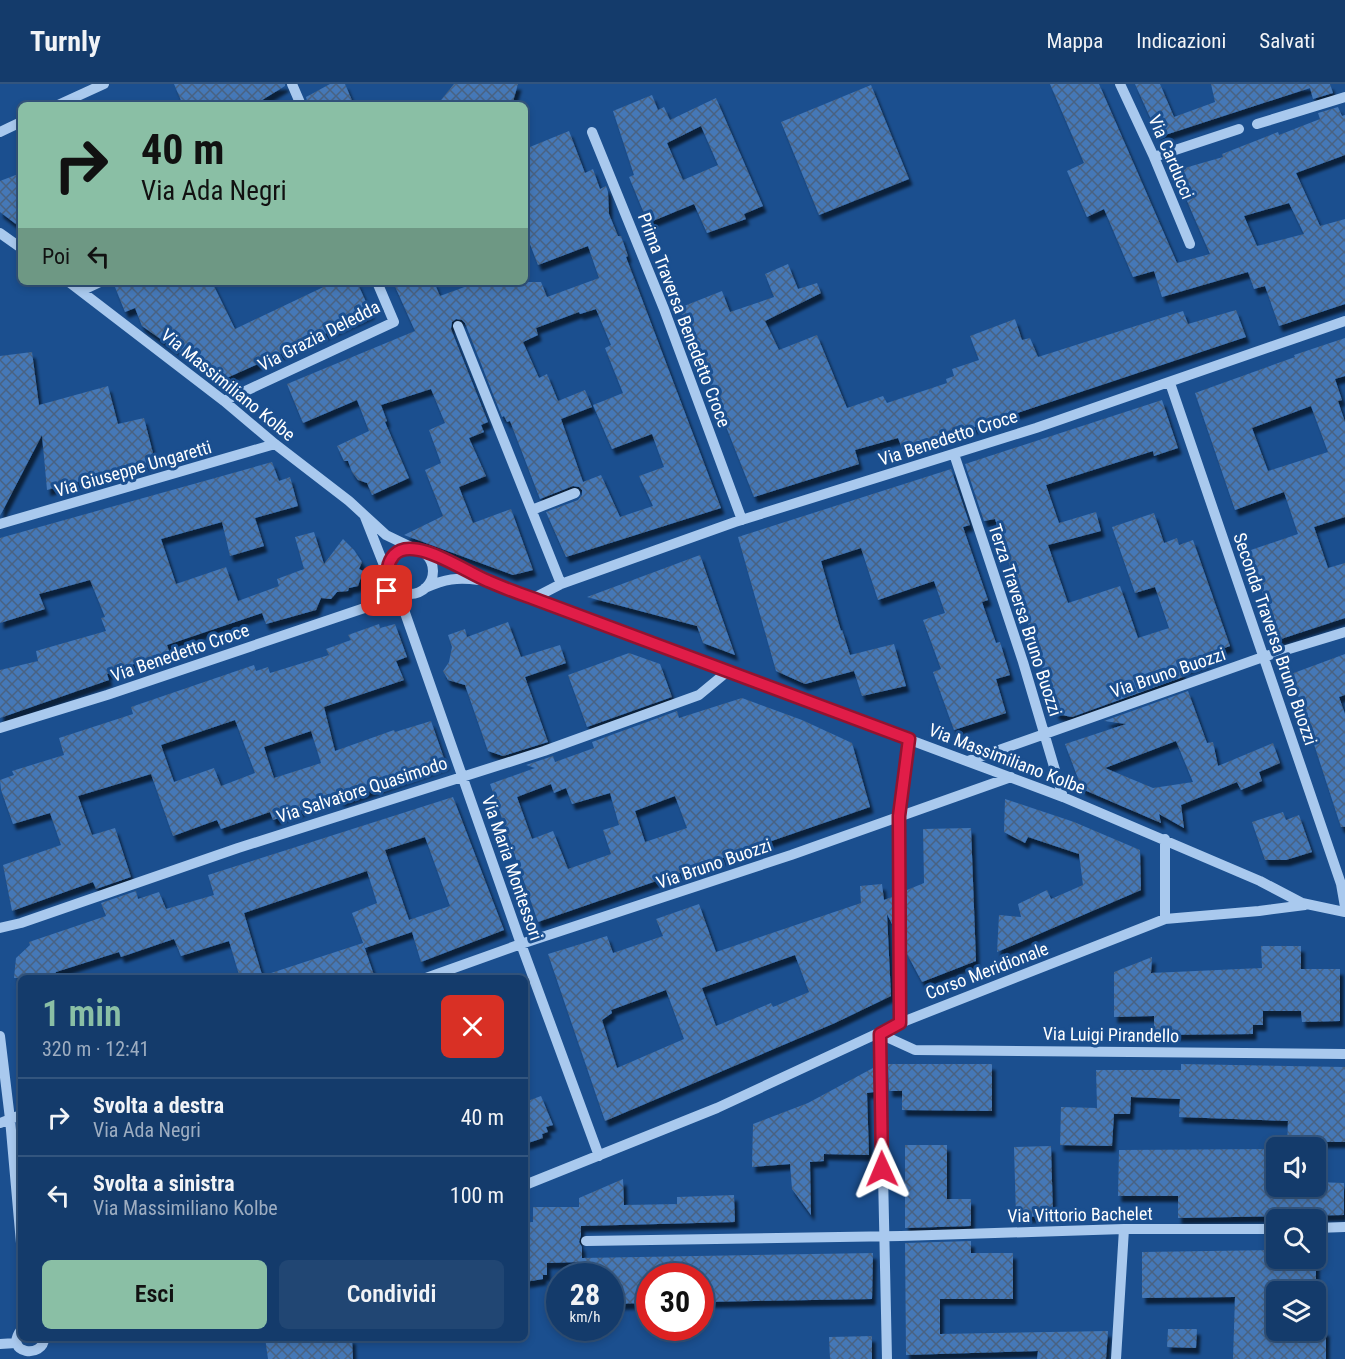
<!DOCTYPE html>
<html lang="it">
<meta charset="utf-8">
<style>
:root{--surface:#143b6b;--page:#214673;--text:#f1f3f6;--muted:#9dadc1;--line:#33557e;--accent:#8abfa5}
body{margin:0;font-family:"Roboto Condensed",sans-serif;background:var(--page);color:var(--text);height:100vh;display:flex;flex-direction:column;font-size:22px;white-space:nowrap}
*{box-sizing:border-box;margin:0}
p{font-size:20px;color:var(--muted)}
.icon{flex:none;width:33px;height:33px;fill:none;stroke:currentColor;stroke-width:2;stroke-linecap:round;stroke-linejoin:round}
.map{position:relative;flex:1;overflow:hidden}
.panel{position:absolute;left:18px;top:891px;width:510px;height:366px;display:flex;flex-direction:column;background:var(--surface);border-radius:9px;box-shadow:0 3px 9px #0003,0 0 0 2px var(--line)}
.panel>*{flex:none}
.guide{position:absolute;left:18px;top:18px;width:510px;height:183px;border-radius:9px;box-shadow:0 3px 9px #0003,0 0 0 2px var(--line);background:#8abfa5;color:#111;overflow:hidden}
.tools{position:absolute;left:1266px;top:1053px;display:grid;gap:12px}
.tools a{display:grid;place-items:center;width:60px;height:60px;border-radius:9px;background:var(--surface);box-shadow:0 3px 9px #0003,0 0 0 2px var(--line);font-size:30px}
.speed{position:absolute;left:546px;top:1179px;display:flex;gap:12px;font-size:30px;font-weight:700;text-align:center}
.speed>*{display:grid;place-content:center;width:78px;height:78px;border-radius:50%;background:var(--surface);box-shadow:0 3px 9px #0003,0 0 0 2px var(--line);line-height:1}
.speed small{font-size:15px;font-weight:400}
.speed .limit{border:9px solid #d22;background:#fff;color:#111}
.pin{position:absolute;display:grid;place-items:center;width:51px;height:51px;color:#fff;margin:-26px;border-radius:12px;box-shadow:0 3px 9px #0006}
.me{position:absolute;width:66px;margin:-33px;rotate:359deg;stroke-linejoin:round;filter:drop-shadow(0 0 4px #0008)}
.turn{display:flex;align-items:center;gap:21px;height:126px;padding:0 24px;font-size:27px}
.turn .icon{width:78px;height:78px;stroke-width:2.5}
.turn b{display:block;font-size:42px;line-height:51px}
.then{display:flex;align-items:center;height:57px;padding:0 24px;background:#0003;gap:12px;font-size:22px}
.round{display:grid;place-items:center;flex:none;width:63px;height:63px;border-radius:9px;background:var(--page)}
.headline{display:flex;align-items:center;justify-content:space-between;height:102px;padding:0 24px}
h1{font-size:36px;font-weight:600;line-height:45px;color:var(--accent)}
.cta{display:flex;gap:12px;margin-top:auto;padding:12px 24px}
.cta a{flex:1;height:69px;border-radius:9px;background:var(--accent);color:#111;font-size:24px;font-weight:600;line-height:69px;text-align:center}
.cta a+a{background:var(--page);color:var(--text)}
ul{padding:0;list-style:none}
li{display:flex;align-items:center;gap:18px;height:78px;padding:0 24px;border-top:2px solid var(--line)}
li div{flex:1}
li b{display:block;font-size:22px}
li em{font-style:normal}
header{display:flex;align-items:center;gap:36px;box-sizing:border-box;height:84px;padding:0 30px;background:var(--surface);border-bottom:2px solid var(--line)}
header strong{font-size:28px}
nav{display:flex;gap:33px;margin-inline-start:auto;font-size:21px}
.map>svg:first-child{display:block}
.building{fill:url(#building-cross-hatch);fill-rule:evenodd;filter:url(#shadow)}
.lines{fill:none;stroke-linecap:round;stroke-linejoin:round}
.minor{stroke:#a9c9ee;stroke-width:10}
.route-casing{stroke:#92132f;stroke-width:15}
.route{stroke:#e11d48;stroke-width:10}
.labels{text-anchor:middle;stroke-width:6;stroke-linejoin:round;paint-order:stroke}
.street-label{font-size:18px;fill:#fff;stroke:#1b4f8f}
</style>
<header>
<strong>Turnly</strong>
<nav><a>Mappa</a><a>Indicazioni</a><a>Salvati</a></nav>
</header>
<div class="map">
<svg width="1345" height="1275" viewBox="0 0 1345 1275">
<defs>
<pattern id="building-cross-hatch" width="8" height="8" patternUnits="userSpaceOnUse" patternTransform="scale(1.5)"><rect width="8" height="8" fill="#4478b7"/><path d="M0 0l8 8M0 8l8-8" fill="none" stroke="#486282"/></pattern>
<filter id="shadow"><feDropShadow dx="3.5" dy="6" stdDeviation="1.5" flood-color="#0009"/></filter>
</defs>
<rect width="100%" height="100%" fill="#1b4f8f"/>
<!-- building -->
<path class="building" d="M 174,0 L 285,0 L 285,2 L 254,21 L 183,21 Z
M 330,0 L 345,0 L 354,21 L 308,21 L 306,13 Z
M 454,0 L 518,0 L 512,21 L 437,21 Z
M 1050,0 L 1099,0 L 1177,179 L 1210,170 L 1174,87 L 1223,73 L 1222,70 L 1278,48 L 1279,51 L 1320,35 L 1318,29 L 1338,23 L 1342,32 L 1345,31 L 1345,71 L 1296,89 L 1320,142 L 1345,135 L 1345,220 L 1279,242 L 1265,202 L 1254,205 L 1248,188 L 1162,213 L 1154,187 L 1133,193 L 1104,125 L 1087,133 L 1067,87 L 1084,79 ZM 1289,119 L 1304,150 L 1257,162 L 1244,132 Z
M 1135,0 L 1160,0 L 1174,33 L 1215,18 L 1211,0 L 1330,0 L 1333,9 L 1313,15 L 1310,4 L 1159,53 Z
M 871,1 L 909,95 L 819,131 L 781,38 Z
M 652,11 L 658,26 L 664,23 L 670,36 L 716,14 L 763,122 L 744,130 L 746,135 L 707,149 L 694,120 L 648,139 L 629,93 L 634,91 L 613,27 ZM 701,42 L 718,81 L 683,96 L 667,59 Z
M 569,47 L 585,89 L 593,85 L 600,105 L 606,102 L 608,108 L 609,130 L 618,152 L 621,152 L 628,172 L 626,173 L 721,424 L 566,473 L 546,428 L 578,416 L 582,411 L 582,406 L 579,403 L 573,402 L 540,415 L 510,337 L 507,338 L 504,332 L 502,333 L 465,239 L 462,236 L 456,235 L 452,238 L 451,245 L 488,338 L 481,341 L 484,348 L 469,354 L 486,392 L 459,403 L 473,439 L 511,425 L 533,486 L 513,491 L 404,451 L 443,432 L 425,386 L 441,379 L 429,346 L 445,339 L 431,305 L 381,321 L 387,337 L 385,338 L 409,394 L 372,411 L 367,399 L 358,396 L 352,388 L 348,377 L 344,377 L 337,362 L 369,347 L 357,316 L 303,339 L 287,300 L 415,247 L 393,198 L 434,198 L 440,212 L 478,198 L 541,198 L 547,213 L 599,194 L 588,162 L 538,181 L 525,147 L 525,65 ZM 596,225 L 611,261 L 605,264 L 623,309 L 593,321 L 612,365 L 652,350 L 664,383 L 639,392 L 653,422 L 620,433 L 601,391 L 583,398 L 561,335 L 592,323 L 585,306 L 558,317 L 547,290 L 539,294 L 523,258 L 538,251 L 536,244 L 579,228 L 580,230 Z
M 21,89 L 21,144 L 0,128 L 0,97 Z
M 788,180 L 798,205 L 817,199 L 821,209 L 765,237 L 779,266 L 817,251 L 847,324 L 883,312 L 887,319 L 947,299 L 946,295 L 954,292 L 952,285 L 979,276 L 970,252 L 1015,235 L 1022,256 L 1030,254 L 1038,273 L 1183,227 L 1188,240 L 1236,226 L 1246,253 L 903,367 L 898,354 L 855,366 L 859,380 L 754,413 L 679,224 L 722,207 L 730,228 L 774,213 L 765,190 Z
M 126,198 L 212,198 L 235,245 L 334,198 L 357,198 L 371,229 L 220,297 L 142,242 L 135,224 L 125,228 L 115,203 Z
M 1345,254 L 1345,292 L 1335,295 L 1342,316 L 1338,317 L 1345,338 L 1345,433 L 1314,443 L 1328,484 L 1345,479 L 1345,534 L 1278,556 L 1248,467 L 1298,450 L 1284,408 L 1235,426 L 1195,309 L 1295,273 L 1294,271 ZM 1311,322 L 1328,368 L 1268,387 L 1252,344 Z
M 32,268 L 39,321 L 108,302 L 118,340 L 144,334 L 155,377 L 47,406 L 42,351 L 0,432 L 0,272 Z
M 1162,316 L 1178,364 L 1154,372 L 1153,367 L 1046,401 L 1059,439 L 1096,428 L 1101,447 L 1048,461 L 1068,519 L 1120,502 L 1138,554 L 1169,544 L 1155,503 L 1135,509 L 1112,443 L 1154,429 L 1164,459 L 1177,454 L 1179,461 L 1193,456 L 1230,562 L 1205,571 L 1207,578 L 1181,586 L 1183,593 L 1072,633 L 1056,630 L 995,435 L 984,437 L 965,380 Z
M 272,378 L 279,397 L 290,393 L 298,422 L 255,434 L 264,462 L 230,472 L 222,438 L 161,455 L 176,500 L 226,483 L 238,517 L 279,502 L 277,495 L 304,485 L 295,453 L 314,448 L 324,480 L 343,455 L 354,466 L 362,478 L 359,485 L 363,487 L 358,502 L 349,504 L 348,507 L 337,508 L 331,515 L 321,514 L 316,526 L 266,540 L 262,529 L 167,561 L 169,567 L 107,590 L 109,596 L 0,634 L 0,586 L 38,577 L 36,567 L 106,547 L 101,534 L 105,533 L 90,496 L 39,510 L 45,525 L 0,539 L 0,454 Z
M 951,385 L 970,441 L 963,443 L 988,516 L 982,518 L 996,559 L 1000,558 L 1010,591 L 996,595 L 1006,629 L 954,646 L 933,588 L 941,585 L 923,536 L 945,529 L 934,497 L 878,516 L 861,464 L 821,477 L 841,547 L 842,546 L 850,571 L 894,560 L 906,602 L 862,612 L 854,587 L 805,600 L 776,587 L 738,453 Z
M 700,471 L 735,571 L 703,559 L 697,542 L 587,513 Z
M 508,538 L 521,573 L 560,561 L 566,579 L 525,593 L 548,658 L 503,672 L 488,667 L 465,601 L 448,596 L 443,587 L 449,578 L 452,563 L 448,551 L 465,545 L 467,553 Z
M 379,540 L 380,544 L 395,540 L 407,573 L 396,577 L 404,596 L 324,623 L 335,667 L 394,646 L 395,648 L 431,637 L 446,680 L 341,717 L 339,713 L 273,736 L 270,728 L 221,745 L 217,736 L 173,752 L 151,690 L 78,712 L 92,751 L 115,744 L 131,793 L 96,805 L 93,798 L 12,827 L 3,781 L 61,761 L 50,729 L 13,740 L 1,706 L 0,696 L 14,691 L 12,687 L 64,671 L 59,654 L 133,630 L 131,623 L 254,581 L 256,587 L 268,583 L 270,589 L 329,571 L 326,565 L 351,556 L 348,551 ZM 235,636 L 255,689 L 221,702 L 214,684 L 174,698 L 161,661 ZM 311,647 L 321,679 L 274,694 L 264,663 Z
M 629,569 L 660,580 L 672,613 L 587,643 L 568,591 Z
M 1345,570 L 1345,611 L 1339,613 L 1345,630 L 1345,743 L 1341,743 L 1291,590 Z
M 1188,607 L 1207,659 L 1213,658 L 1218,682 L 1273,659 L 1280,679 L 1259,688 L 1262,697 L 1241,706 L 1237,698 L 1181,721 L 1184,744 L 1159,730 L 1161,739 L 1082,705 L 1065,660 L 1126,640 L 1104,637 ZM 1176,657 L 1193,698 L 1153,704 L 1105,684 Z
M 742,614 L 802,636 L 852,659 L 870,723 L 538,838 L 490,700 L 535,684 L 526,681 L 553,672 L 555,678 L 594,664 L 592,658 L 677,627 L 679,634 ZM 551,700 L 554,709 L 566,704 L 572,720 L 610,709 L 619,741 L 603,746 L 611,770 L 568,785 L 553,747 L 532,755 L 517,713 ZM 675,712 L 687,744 L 645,758 L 635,727 Z
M 453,713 L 504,846 L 421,878 L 412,848 L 365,864 L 352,829 L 377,819 L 367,787 L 244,829 L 263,894 L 240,894 L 229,857 L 181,872 L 174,855 L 121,873 L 119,868 L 56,888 L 53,894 L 14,894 L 16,874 L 30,861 L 29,858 L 106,832 L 101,819 L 136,807 L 138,815 L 159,808 L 166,825 L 214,811 L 208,791 ZM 425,753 L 450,822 L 409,836 L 385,766 Z
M 1005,715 L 1074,738 L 1140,766 L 1141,806 L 997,868 L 999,831 L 1021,833 L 1018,820 L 1047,806 L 1051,815 L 1083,801 L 1079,770 L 1028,753 L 1025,759 L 1004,748 Z
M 1283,728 L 1286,736 L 1299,731 L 1312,768 L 1286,776 L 1265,776 L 1252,738 Z
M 971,744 L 976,877 L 922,898 L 907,870 L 907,806 L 924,799 L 923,745 Z
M 882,800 L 884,816 L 892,813 L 892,840 L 887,830 L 891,912 L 835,939 L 605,1037 L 548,870 L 607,852 L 613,869 L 663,852 L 656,835 L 699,820 L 716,868 L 861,819 L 860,802 ZM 795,871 L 809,908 L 773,923 L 771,919 L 716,942 L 702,904 ZM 666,906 L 684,955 L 617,984 L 602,936 L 612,929 L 611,926 Z
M 363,859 L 375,894 L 266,894 L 265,891 Z
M 1261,862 L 1301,862 L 1301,885 L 1340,885 L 1340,937 L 1302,938 L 1301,927 L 1263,927 L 1263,941 L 1253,941 L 1253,950 L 1154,951 L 1154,932 L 1114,933 L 1114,888 L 1152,873 L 1151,889 L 1262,884 Z
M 888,980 L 992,980 L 992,1027 L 902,1026 L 902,1007 L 889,1007 Z
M 1181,980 L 1345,983 L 1345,1058 L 1318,1058 L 1318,1064 L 1287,1064 L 1288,1037 L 1179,1033 L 1180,1015 L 1131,1013 L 1130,1030 L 1114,1030 L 1112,1062 L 1060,1061 L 1061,1023 L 1097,1024 L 1096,986 L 1181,986 Z
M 873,984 L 874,1008 L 867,1009 L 869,1071 L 824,1070 L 824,1077 L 810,1078 L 811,1131 L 792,1105 L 790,1080 L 752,1083 L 753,1040 L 808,1019 Z
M 541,1012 L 553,1041 L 546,1043 L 548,1048 L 542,1050 L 543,1054 L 525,1060 L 525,1018 Z
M 905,1061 L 947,1061 L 947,1115 L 971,1115 L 971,1142 L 905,1144 Z
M 1051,1062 L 1053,1132 L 1016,1133 L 1014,1063 Z
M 1276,1065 L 1276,1102 L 1316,1102 L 1316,1098 L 1344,1099 L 1344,1131 L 1178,1134 L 1178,1112 L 1118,1112 L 1119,1066 Z
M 623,1095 L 624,1121 L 677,1120 L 677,1113 L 734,1111 L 735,1138 L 581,1142 L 581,1151 L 579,1158 L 582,1163 L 582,1174 L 873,1169 L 872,1215 L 700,1218 L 700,1192 L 650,1192 L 650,1219 L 610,1220 L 610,1192 L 582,1192 L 581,1178 L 547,1179 L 547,1191 L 543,1191 L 543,1195 L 525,1198 L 525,1138 L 533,1138 L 533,1123 L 579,1123 L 579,1114 Z
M 971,1157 L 971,1169 L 1013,1169 L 1013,1215 L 940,1215 L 940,1250 L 1108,1247 L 1106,1275 L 1037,1275 L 1038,1267 L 906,1271 L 905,1159 Z
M 1276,1166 L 1276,1174 L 1316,1174 L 1316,1208 L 1276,1208 L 1276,1213 L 1266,1213 L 1269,1246 L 1326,1246 L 1326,1275 L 1233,1275 L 1235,1213 L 1142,1214 L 1142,1168 Z
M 1168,1245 L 1197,1245 L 1196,1264 L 1167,1263 Z
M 872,1252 L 872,1275 L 830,1275 L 829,1253 Z
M 265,1254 L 352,1254 L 353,1275 L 268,1275 Z"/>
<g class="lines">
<!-- minor -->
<path class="minor" d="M 292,0 L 301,21
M 1120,0 L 1154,73 L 1190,160
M 58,21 L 104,0
M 1257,40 L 1345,13
M 0,48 L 21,38
M 592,48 L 664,225 L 742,436
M 1154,73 L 1239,45
M 0,149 L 21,164
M 69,198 L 224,317 L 275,360 L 349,417 L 386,451 L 413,464
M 81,207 L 100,198
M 458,242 L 561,500
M 1170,299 L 1341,800 L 1345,823
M 224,317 L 394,238 L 377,198
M 954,370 L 1023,578 L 1063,713
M 532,426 L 575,409
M 365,433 L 389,494 L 387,507 L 383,513 L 375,518
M 0,440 L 275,360
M387 487a23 23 0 1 1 46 0a23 23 0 1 1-46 0Z
M 420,466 L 436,471 L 486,496 L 532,515 L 1063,713 L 1260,797 L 1302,819 L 1345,828
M 425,504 C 445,495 457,493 479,496
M 397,506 L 521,860 L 599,1072
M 532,515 L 561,500 L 735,438 L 1036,344 L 1345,237
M 0,644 L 107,611 L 400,512
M 968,677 L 1263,573 L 1345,548
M 1165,835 L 1165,755
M 0,844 L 21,839 L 238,764 L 544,667 L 699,611 L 728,587
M 426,894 L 521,860 L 791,771 L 1011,693
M 900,939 L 899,733 L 908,655
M 0,952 L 10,1035 L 21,1159
M 0,1039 L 21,1031
M 525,1101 L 717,1024 L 900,939 L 1165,835 L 1259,827 L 1305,821
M 1316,1144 L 1345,1143
M 586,1157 L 901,1152 L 1124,1145 L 1276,1145
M 21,1246 C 3,1270 44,1275 44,1254
M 0,1260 L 16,1259
M 887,1275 L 880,950 L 915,966 L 1345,970
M 1116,1275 L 1124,1145"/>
</g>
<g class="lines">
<defs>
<path id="route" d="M 387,507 C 388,495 385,481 394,471 C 413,450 467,489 488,497 C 502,503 517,509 532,514 L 909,655 L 899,732 L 900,939 L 880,950 L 882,1085"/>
</defs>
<!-- route casing -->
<use href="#route" class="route-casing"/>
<!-- route -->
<use href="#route" class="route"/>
</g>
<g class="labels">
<!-- street labels -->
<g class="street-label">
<text transform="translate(1171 73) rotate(67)" y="6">Via Carducci</text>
<text transform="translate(684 236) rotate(69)" y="6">Prima Traversa Benedetto Croce</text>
<text transform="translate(319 252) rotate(-27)" y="6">Via Grazia Deledda</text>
<text transform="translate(228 301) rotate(39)" y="6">Via Massimiliano Kolbe</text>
<text transform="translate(948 354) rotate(-18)" y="6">Via Benedetto Croce</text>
<text transform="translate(133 385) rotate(-16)" y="6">Via Giuseppe Ungaretti</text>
<text transform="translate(1025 536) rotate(72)" y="6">Terza Traversa Bruno Buozzi</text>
<text transform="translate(1275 555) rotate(71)" y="6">Seconda Traversa Bruno Buozzi</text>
<text transform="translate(180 569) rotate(-19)" y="6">Via Benedetto Croce</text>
<text transform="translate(1168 589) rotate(-19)" y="6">Via Bruno Buozzi</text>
<text transform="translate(1007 675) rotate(21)" y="6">Via Massimiliano Kolbe</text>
<text transform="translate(362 706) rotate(-18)" y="6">Via Salvatore Quasimodo</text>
<text transform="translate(714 780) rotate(-19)" y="6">Via Bruno Buozzi</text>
<text transform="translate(512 784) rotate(71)" y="6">Via Maria Montessori</text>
<text transform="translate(987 887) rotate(-21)" y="6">Corso Meridionale</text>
<text transform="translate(1111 951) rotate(1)" y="6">Via Luigi Pirandello</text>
<text transform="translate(1080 1131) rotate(-1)" y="6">Via Vittorio Bachelet</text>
</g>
</g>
</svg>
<div class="tools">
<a><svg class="icon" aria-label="sound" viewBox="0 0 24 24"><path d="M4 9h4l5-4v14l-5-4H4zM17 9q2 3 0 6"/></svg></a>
<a><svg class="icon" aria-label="search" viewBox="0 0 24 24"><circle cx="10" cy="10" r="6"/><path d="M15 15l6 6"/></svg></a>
<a><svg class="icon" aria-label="layers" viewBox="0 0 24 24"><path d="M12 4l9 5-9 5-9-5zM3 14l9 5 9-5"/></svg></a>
</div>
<div class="speed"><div>28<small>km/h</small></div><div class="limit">30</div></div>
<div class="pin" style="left:387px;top:507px;background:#d93025"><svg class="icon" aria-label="arrive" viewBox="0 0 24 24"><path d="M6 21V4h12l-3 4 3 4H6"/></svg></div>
<svg class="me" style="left:882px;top:1085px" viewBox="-20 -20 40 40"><path d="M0-17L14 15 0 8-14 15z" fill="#e11d48" stroke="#fff" stroke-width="4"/></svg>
<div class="guide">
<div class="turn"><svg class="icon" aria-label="right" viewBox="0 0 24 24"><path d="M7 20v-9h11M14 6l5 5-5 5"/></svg><div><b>40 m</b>Via Ada Negri</div></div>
<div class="then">Poi<svg class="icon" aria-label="left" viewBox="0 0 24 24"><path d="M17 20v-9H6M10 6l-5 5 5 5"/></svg></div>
</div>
<section class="panel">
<div class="headline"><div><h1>1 min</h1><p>320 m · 12:41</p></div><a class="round" style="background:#d93025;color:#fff"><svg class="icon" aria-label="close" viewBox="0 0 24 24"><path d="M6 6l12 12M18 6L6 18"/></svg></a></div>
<ul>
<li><svg class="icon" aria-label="right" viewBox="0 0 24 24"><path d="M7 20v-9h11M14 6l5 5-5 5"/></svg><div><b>Svolta a destra</b><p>Via Ada Negri</p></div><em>40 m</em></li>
<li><svg class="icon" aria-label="left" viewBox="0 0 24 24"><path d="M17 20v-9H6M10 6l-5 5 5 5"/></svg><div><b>Svolta a sinistra</b><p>Via Massimiliano Kolbe</p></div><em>100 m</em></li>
</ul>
<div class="cta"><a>Esci</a><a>Condividi</a></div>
</section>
</div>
